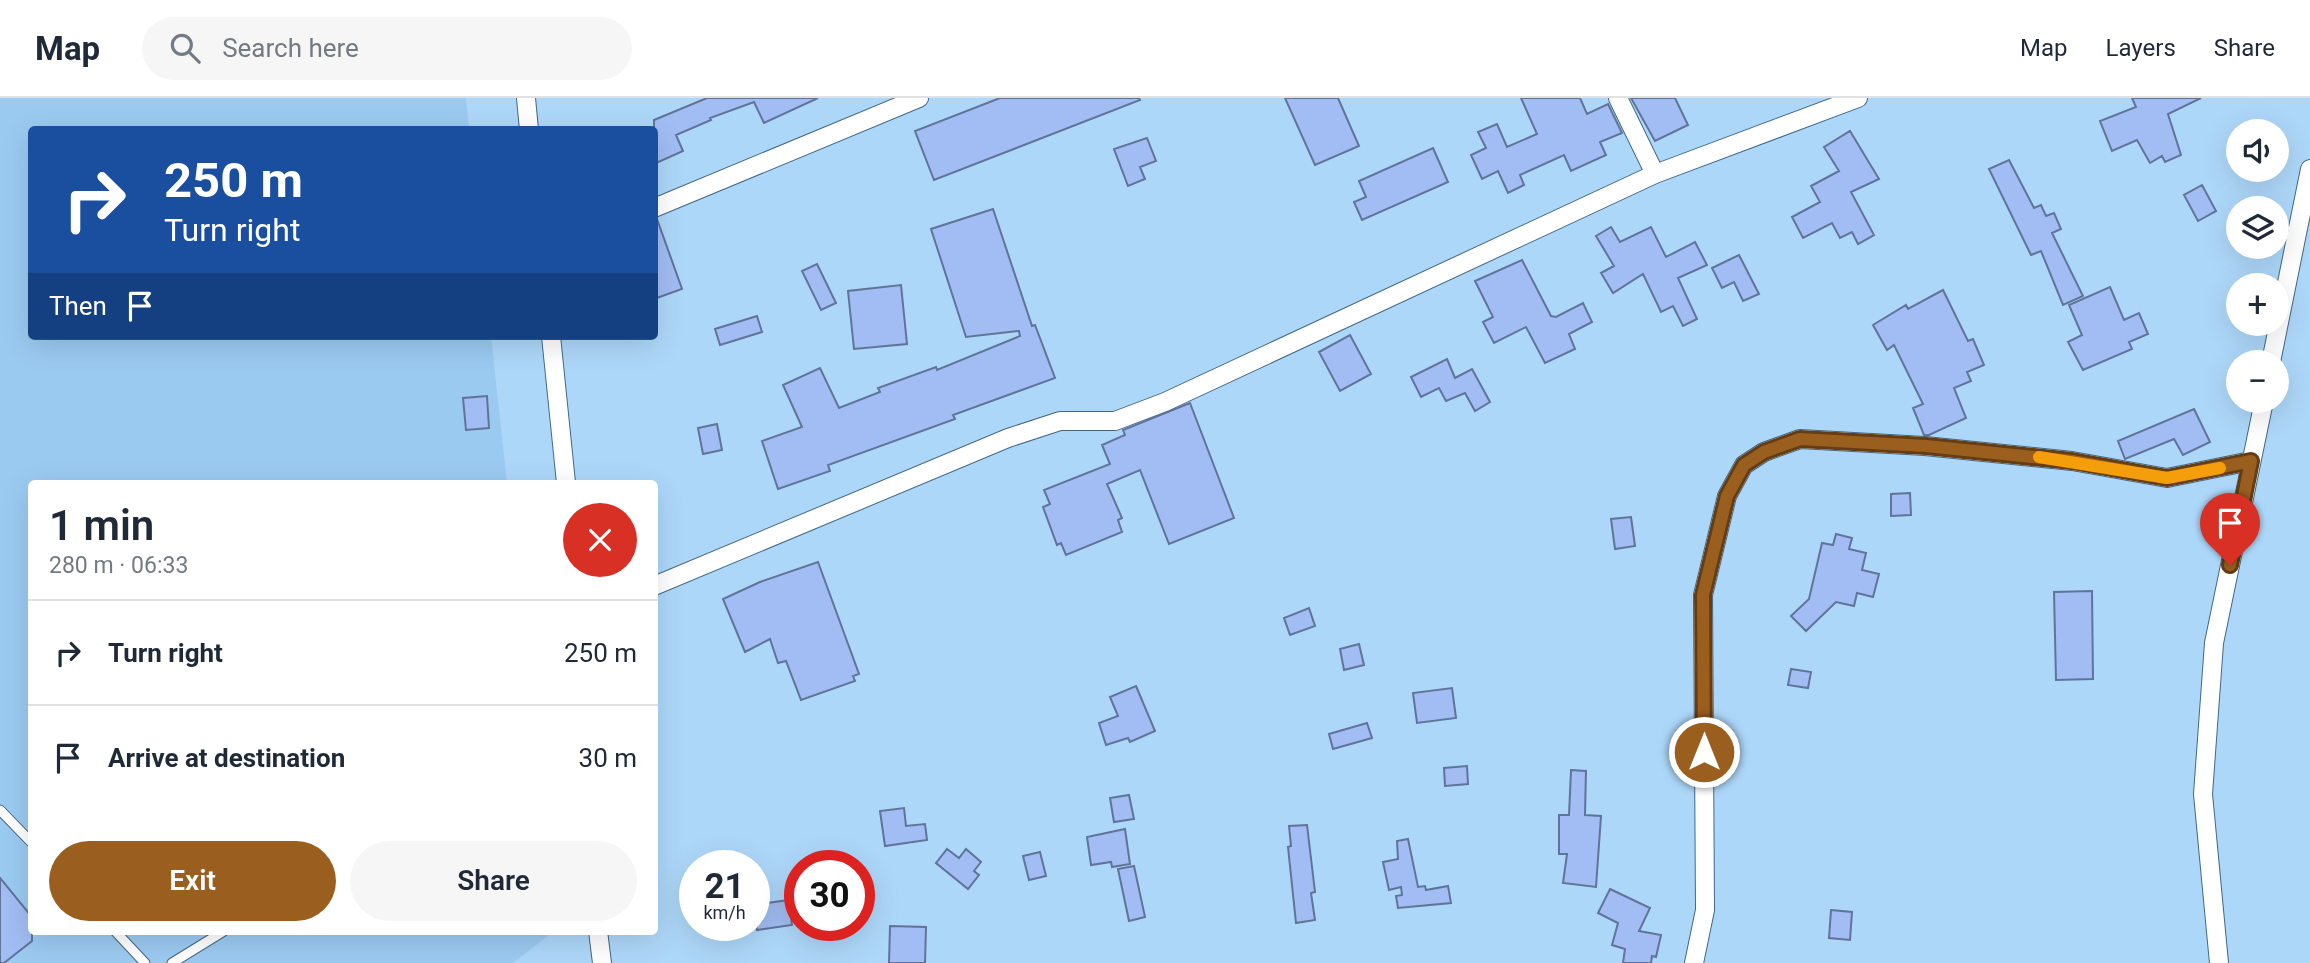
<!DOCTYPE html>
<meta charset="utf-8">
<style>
:root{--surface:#fff;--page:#f6f6f7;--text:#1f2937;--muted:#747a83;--line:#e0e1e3;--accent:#9a5e1f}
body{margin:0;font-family:Roboto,sans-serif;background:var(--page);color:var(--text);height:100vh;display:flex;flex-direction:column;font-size:26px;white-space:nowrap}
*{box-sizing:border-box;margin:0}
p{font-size:23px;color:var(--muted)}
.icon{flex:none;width:38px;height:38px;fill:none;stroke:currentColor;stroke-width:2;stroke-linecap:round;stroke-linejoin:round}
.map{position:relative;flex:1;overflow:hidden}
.drawer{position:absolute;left:28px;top:382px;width:630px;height:455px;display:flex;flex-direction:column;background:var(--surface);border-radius:7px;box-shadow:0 7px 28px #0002}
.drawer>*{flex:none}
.hud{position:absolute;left:28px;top:28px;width:630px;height:214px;border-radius:7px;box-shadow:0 7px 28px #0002;background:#1a4fa0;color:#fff;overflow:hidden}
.controls{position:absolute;left:2226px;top:21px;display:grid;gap:14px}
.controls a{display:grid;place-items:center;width:63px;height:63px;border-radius:50%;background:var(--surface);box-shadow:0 7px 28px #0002;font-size:35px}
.speed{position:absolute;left:679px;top:752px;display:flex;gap:14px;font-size:35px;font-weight:700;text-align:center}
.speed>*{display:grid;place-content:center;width:91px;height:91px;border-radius:50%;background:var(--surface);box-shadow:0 7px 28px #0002;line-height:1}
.speed small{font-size:18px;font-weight:400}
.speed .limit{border:10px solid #d22;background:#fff;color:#111}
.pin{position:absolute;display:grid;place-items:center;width:60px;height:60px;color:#fff;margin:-72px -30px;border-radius:50% 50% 50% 0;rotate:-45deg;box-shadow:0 0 7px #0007}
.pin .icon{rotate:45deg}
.me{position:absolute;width:77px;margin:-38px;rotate:0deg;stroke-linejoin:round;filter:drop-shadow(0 0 5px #0008)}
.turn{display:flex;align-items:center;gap:24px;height:147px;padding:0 21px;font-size:32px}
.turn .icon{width:91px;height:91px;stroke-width:2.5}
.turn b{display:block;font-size:49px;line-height:60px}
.then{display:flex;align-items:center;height:66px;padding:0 21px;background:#0003;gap:14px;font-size:26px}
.round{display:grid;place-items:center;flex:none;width:74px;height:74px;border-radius:37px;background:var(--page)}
.headline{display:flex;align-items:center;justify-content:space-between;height:119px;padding:0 21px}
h1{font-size:42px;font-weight:600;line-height:52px}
.button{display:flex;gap:14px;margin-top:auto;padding:14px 21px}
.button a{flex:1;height:80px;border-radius:42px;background:var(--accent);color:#fff;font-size:28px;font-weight:600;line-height:80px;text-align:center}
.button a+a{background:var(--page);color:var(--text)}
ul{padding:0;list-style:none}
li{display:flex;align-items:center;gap:21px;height:105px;padding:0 21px;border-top:2px solid var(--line)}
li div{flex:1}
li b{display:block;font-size:26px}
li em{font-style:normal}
header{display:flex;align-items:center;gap:42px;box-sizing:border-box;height:98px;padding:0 35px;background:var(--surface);border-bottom:2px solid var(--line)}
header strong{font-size:33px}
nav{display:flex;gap:38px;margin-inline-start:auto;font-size:24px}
.search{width:490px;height:63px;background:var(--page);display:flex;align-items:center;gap:18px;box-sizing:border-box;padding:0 24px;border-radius:38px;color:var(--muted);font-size:26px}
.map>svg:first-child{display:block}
.built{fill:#9bcaf1}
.building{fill:#a1bdf3;stroke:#60749a;stroke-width:2}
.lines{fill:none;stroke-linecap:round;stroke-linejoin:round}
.service-casing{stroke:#426886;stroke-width:11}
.minor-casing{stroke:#426886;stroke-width:20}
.service{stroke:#fff;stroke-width:9}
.minor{stroke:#fff;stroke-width:18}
.route-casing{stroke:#643d14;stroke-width:18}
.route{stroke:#9a5e1f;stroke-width:12}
.slow{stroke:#f59e0b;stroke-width:12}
</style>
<header>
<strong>Map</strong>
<div class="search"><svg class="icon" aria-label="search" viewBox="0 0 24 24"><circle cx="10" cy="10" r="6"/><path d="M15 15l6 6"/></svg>Search here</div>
<nav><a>Map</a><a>Layers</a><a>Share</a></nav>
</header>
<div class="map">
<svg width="2310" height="865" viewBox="0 0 2310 865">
<rect width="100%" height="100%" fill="#add7f9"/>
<!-- built -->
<path class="built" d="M 0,0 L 466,0 L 469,31 L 32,32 L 32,238 L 491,238 L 507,385 L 32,385 L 32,833 L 554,833 L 513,865 L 0,865 Z"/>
<!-- building -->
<path class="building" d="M 707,0 L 818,0 L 764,25 L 754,4 L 710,20 L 711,22 L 676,37 L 683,53 L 654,66 L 654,22 Z
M 1000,0 L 1139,0 L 1140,2 L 934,82 L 915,33 Z
M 1285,0 L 1338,0 L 1359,48 L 1315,67 Z
M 1521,0 L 1580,0 L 1587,16 L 1608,6 L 1622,35 L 1600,44 L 1606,57 L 1571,73 L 1564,57 L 1520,77 L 1524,87 L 1508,95 L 1498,73 L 1482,81 L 1471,57 L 1486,50 L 1478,34 L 1497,26 L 1507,49 L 1537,36 Z
M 1631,0 L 1675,0 L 1688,27 L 1655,43 Z
M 2132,0 L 2201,0 L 2168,16 L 2181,57 L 2165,64 L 2162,58 L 2150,65 L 2137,42 L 2112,53 L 2100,23 L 2136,9 Z
M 1850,33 L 1879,81 L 1851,94 L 1874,137 L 1858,146 L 1852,134 L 1840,140 L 1832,125 L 1803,140 L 1792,119 L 1820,104 L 1811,88 L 1839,73 L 1824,49 Z
M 1147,40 L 1156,63 L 1140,69 L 1145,81 L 1128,88 L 1114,51 Z
M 1433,50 L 1448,84 L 1362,122 L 1354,104 L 1366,99 L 1359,83 Z
M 2009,62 L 2034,110 L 2041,107 L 2046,118 L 2054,115 L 2061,131 L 2052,135 L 2083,198 L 2063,207 L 2041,153 L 2031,157 L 1989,71 Z
M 2202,87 L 2216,113 L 2198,123 L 2184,97 Z
M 993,111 L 1032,228 L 1035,227 L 1055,280 L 953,317 L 955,321 L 828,367 L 830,373 L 778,391 L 762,343 L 802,329 L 783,287 L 820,270 L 839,310 L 880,294 L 878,290 L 936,269 L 937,272 L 1020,238 L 1019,233 L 966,239 L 931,131 Z
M 657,121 L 682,191 L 654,201 L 654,122 Z
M 1611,129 L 1620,144 L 1651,129 L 1666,159 L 1695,144 L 1707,167 L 1678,180 L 1697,221 L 1683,228 L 1673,208 L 1661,214 L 1643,176 L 1613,195 L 1601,175 L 1614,168 L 1596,138 Z
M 1739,157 L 1759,196 L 1743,203 L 1734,184 L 1722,190 L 1712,170 Z
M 1522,162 L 1551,218 L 1556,219 L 1583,205 L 1592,224 L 1569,236 L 1575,251 L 1545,265 L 1526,229 L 1494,245 L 1483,224 L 1493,219 L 1475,183 Z
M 817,166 L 836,205 L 821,212 L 802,173 Z
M 901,187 L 907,246 L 854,251 L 848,193 Z
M 2110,189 L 2124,222 L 2139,215 L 2148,236 L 2129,244 L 2132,251 L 2083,272 L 2068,244 L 2082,237 L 2069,207 Z
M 1943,192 L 1968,243 L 1973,241 L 1984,267 L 1967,274 L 1971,283 L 1954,290 L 1966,320 L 1929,337 L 1924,337 L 1913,310 L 1923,306 L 1894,247 L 1887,252 L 1873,227 L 1906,207 L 1908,211 Z
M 757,218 L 762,234 L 720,247 L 715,231 Z
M 1350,237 L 1371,276 L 1340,293 L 1319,254 Z
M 1447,261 L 1455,280 L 1472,271 L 1490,304 L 1475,313 L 1465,295 L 1446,303 L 1439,290 L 1421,299 L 1411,279 Z
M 487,298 L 489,330 L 466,332 L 463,300 Z
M 1190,305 L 1234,420 L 1169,446 L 1140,372 L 1107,386 L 1122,420 L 1118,422 L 1122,434 L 1066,457 L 1061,445 L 1057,447 L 1043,409 L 1050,406 L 1044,392 L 1110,366 L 1102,347 L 1125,337 L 1123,332 Z
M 2194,311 L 2210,344 L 2183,357 L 2174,341 L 2125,361 L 2118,343 Z
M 717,326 L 722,352 L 703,356 L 698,330 Z
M 1910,395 L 1911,417 L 1891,418 L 1891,396 Z
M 1631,419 L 1635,448 L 1615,451 L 1611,421 Z
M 1836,436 L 1852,440 L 1849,451 L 1866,455 L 1862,472 L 1879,476 L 1873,499 L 1857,495 L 1854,508 L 1836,504 L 1806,533 L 1791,518 L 1809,501 L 1822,445 L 1833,447 Z
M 818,464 L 859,576 L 853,578 L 855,583 L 801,602 L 786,563 L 778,565 L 770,541 L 745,554 L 723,501 L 760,484 Z
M 2092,493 L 2093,581 L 2056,582 L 2054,494 Z
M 1309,510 L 1315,528 L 1290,537 L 1284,520 Z
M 1359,546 L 1364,567 L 1344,572 L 1340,551 Z
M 1791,571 L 1811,574 L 1808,590 L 1788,587 Z
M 1136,588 L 1155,633 L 1130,644 L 1128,640 L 1106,647 L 1099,625 L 1118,618 L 1110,599 Z
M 1452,590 L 1456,620 L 1417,625 L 1413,595 Z
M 1367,625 L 1372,640 L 1333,651 L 1329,636 Z
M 1467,668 L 1468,686 L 1445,688 L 1444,670 Z
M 1571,672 L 1586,673 L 1585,717 L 1601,718 L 1596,789 L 1563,785 L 1567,756 L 1559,756 L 1559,717 L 1569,717 Z
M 1129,697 L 1134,721 L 1114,724 L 1110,700 Z
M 904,710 L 906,728 L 925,726 L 927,742 L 885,748 L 880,713 Z
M 1307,727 L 1315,794 L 1311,795 L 1315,822 L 1296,825 L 1288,749 L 1291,748 L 1289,728 Z
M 1125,731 L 1130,766 L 1112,769 L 1111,764 L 1091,767 L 1087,739 Z
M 1408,741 L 1418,789 L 1425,788 L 1426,792 L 1448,788 L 1451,805 L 1398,810 L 1396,798 L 1402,797 L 1401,789 L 1389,792 L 1383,764 L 1398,761 L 1397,743 Z
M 947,751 L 959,760 L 966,751 L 981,764 L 974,773 L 979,777 L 968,791 L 936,765 Z
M 1040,754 L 1046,778 L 1029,782 L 1023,758 Z
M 1134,768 L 1145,819 L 1129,823 L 1118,771 Z
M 0,780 L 32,819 L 32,843 L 4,865 L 0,865 Z
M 1610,791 L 1650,810 L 1639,833 L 1661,837 L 1656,859 L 1652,858 L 1651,865 L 1623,865 L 1625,851 L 1612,847 L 1618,825 L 1598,815 Z
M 789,802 L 792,827 L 757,832 L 754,807 Z
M 1831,812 L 1852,814 L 1850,842 L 1829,840 Z
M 890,828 L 926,829 L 925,865 L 889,865 Z"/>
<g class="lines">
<defs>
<path id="service" d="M 0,712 L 32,745
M 115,833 L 145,865
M 172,865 L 224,833"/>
<path id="minor" d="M 526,0 L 529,32
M 1618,0 L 1655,76
M 654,110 L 919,0
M 551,238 L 566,385
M 2271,264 L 2310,71
M 654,488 L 1008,340 L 1060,323 L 1115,323 L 1165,304 L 1655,76 L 1858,0
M 598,833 L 602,865
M 1694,865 L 1705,812 L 1703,497 L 1727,398 L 1744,367 L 1764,354 L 1800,341 L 1925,348 L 2072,363 L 2167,380 L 2251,363
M 2219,865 L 2203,696 L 2214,545 L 2264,303"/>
</defs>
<!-- service casing -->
<use href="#service" class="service-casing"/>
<!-- minor casing -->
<use href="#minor" class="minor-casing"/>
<!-- service -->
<use href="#service" class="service"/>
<!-- minor -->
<use href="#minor" class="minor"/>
</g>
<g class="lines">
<defs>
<path id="route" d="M 1704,654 L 1703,497 L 1727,398 L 1744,367 L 1764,354 L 1800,341 L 1926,348 L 2072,363 L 2167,380 L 2251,363 L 2230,467"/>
</defs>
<!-- route casing -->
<use href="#route" class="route-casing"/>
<!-- route -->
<use href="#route" class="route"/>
<!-- slow -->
<path class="slow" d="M 2039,359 L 2167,380 L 2220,370"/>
</g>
</svg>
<div class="controls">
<a><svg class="icon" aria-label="sound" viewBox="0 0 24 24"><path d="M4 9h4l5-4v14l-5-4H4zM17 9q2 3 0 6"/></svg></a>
<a><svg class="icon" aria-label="layers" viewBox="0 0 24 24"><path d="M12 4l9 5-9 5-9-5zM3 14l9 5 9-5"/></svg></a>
<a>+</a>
<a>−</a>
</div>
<div class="speed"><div>21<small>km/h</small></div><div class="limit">30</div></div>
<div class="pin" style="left:2230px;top:467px;background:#d93025"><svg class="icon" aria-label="arrive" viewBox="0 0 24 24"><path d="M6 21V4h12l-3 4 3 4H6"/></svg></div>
<svg class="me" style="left:1704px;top:654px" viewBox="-20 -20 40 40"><circle r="17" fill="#9a5e1f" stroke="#fff" stroke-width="3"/><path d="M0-11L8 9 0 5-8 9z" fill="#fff"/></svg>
<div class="hud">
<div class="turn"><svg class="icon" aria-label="right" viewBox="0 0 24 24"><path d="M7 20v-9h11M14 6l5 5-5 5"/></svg><div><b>250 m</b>Turn right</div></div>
<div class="then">Then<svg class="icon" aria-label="arrive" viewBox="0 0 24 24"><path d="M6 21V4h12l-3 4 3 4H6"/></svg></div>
</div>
<section class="drawer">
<div class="headline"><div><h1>1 min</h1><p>280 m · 06:33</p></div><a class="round" style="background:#d93025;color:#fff"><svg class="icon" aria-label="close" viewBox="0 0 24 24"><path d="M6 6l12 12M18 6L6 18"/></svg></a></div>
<ul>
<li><svg class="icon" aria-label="right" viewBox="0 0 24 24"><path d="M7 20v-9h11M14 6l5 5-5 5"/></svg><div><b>Turn right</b></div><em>250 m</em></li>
<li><svg class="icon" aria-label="arrive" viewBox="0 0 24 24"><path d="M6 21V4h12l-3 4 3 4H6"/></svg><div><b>Arrive at destination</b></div><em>30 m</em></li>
</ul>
<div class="button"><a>Exit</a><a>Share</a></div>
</section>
</div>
